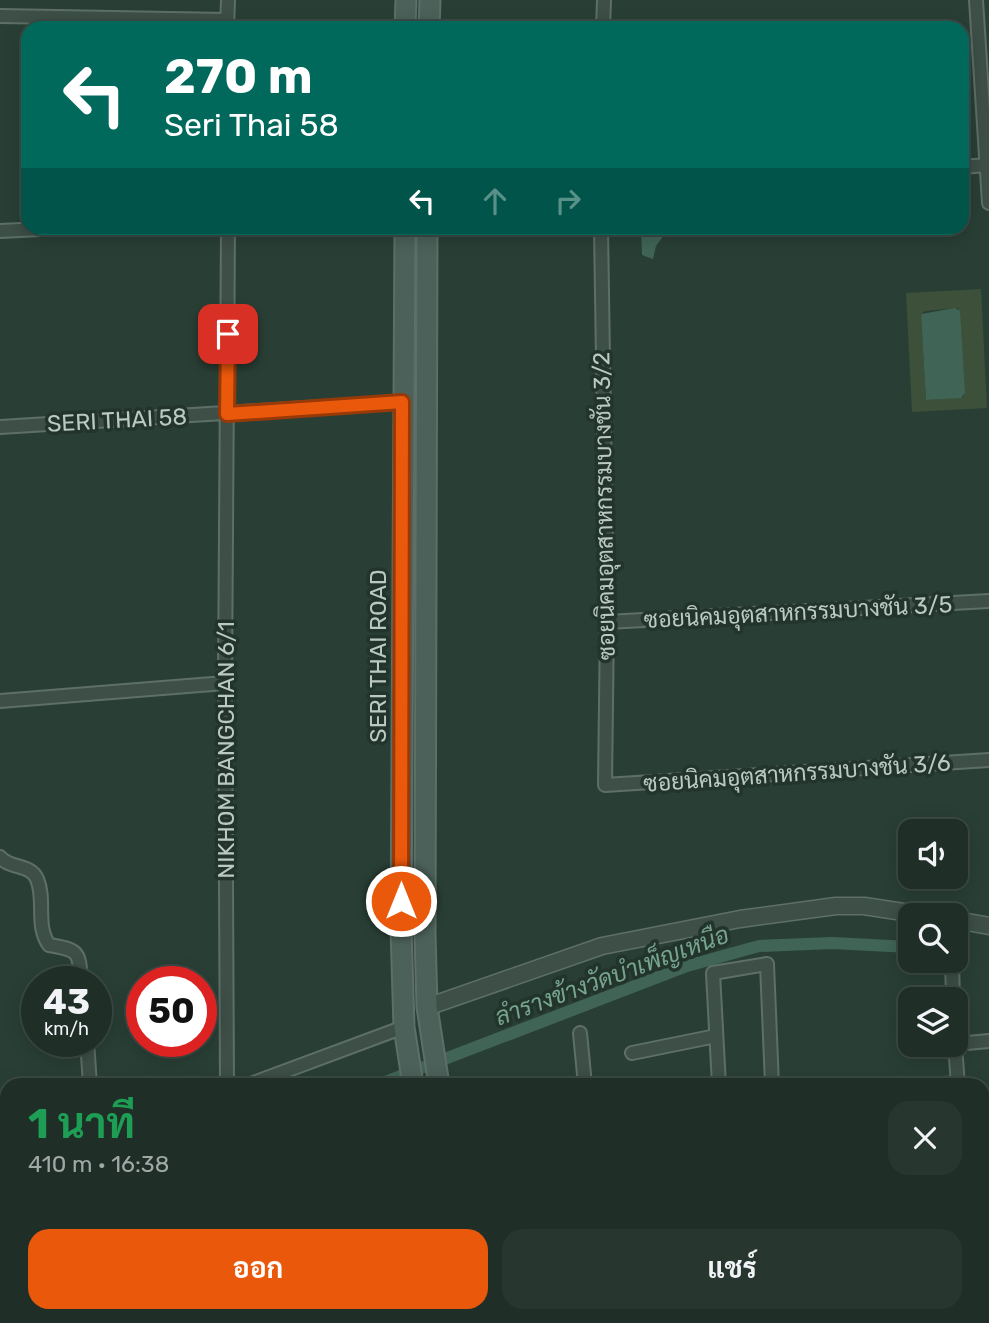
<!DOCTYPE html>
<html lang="th">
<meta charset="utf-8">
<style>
:root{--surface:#1f2f28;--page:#273730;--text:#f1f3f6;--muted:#a1a9a8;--line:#3c4a45;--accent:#ea580c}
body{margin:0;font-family:Rubik,Sarabun,sans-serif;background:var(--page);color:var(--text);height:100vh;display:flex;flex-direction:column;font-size:26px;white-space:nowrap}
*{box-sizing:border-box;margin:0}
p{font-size:23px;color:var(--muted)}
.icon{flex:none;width:38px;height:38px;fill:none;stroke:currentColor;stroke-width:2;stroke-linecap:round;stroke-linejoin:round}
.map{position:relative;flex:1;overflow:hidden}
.sheet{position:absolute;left:0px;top:1078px;width:990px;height:245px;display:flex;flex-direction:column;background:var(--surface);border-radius:21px 21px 0 0;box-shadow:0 4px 18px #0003,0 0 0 2px var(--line)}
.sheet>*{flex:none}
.guide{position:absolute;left:21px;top:21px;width:948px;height:214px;border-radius:21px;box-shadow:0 4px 18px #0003,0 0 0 2px var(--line);background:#00695c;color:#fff;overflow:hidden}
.fabs{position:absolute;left:898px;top:819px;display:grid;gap:14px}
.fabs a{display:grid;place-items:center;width:70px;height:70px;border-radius:14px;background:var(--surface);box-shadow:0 4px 18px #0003,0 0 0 2px var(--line);font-size:35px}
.speed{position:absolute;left:21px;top:966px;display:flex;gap:14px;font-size:35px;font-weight:700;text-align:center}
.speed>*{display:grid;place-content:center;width:91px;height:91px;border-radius:50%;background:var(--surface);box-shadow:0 4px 18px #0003,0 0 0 2px var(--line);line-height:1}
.speed small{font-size:18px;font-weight:400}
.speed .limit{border:10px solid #d22;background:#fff;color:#111}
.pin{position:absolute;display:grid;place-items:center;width:60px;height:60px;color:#fff;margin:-30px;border-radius:14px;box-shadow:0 4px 10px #0006}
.me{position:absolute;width:77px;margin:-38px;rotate:0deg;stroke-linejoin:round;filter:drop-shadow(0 0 5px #0008)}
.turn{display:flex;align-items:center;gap:24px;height:147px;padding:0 28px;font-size:32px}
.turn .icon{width:91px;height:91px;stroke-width:2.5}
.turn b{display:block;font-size:49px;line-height:60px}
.lanes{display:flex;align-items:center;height:66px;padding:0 28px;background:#0003;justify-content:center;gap:35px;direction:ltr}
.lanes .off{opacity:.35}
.round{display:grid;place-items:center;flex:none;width:74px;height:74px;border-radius:21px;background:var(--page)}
.head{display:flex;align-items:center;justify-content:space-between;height:119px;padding:0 28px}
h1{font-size:42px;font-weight:700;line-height:52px;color:#1e9e55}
.cta{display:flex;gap:14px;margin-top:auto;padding:14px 28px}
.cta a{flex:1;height:80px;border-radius:21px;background:var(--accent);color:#fff;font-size:28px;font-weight:700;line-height:80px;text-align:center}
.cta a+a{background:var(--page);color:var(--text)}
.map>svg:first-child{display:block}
.green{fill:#3d503a;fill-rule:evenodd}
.water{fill:#406556}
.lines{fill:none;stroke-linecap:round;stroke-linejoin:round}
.canal{stroke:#406556;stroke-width:12}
.minor-casing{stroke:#5e6f68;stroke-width:16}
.tertiary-casing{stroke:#5e6f68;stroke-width:19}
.secondary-casing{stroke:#5e6f68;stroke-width:23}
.minor{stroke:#3d4f47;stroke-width:12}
.tertiary{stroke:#3d4f47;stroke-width:16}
.secondary{stroke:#4b6159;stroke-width:19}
.route-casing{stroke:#983908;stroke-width:18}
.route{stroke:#ea580c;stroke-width:12}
.labels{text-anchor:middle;stroke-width:7;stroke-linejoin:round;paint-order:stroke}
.street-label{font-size:23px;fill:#bac9c3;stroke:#22342c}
.water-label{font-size:24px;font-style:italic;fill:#77a490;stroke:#22342c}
</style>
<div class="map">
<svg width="989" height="1323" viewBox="0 0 989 1323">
<rect width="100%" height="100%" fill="#293f35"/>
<!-- green -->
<path class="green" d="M 981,289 L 987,408 L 912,412 L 906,293 ZM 958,308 L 964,397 L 926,400 L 921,314 L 925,311 Z"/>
<!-- water -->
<path class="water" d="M 641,228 L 669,228 L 656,246 L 653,259 L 642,255 Z
M 955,308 L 960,311 L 965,393 L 961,398 L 926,400 L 921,314 Z"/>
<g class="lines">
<!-- canal -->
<path class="canal" d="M 377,1085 L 687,966 L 759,946 L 832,943 L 910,947
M 0,1249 L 7,1246"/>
<defs>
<path id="minor" d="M 976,0 L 989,203
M 0,16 L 227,20
M 227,28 L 228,0
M 603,28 L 604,0
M 962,167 L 987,165
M 601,228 L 607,622 L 605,785 L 989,760
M 0,231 L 61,228
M 0,427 L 402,402
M 607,622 L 989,601
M 0,701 L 225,683
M 0,857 C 10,869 31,864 37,879 C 46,900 35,925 49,945 C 80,950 79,952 81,982
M 952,961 L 953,999
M 580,1033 L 585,1085
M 87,1041 L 90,1085
M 956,1044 L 989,1041
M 955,1045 L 958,1085
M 632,1053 L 716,1036
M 227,1085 L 225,683 L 228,228
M 248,1085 L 404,1027
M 719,1085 L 713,973 L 767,964 L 772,1085
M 929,1085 L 958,1083
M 0,1104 L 7,1103
M 0,1133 L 7,1133
M 601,1316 L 601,1323
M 707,1316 L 708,1323
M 764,1323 L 898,1316
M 961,1323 L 967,1316"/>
<path id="tertiary" d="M 956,920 L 989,926
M 427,1007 L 602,946 L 740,919 L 836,906 L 864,906 L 923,915"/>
<path id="secondary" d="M 405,28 L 406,0
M 429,28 L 430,0
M 405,228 L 401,929 L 404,1027 L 413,1085
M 427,228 L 425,934 L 427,1007 L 439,1085
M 468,1316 L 470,1323
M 495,1316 L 496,1323"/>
</defs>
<!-- minor casing -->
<use href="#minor" class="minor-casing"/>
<!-- tertiary casing -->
<use href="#tertiary" class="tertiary-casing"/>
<!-- secondary casing -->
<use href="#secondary" class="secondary-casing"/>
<!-- minor -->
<use href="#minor" class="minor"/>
<!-- tertiary -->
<use href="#tertiary" class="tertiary"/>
<!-- secondary -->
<use href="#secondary" class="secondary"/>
</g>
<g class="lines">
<defs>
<path id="route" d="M 228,334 L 227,414 L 402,402 L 401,901"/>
</defs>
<!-- route casing -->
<use href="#route" class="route-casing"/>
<!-- route -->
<use href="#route" class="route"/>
</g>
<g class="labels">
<!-- street labels -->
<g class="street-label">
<text transform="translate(117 420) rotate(-3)" y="8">SERI THAI 58</text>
<text transform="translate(604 506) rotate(-91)" y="8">ซอยนิคมอุตสาหกรรมบางชัน 3/2</text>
<text transform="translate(798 612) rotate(-3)" y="8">ซอยนิคมอุตสาหกรรมบางชัน 3/5</text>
<text transform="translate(378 656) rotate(-90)" y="8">SERI THAI ROAD</text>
<text transform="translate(226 750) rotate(-90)" y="8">NIKHOM BANGCHAN 6/1</text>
<text transform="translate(797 773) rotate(-4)" y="8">ซอยนิคมอุตสาหกรรมบางชัน 3/6</text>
</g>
<!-- water labels -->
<g class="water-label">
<text transform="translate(612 976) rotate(-20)" y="8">ลำรางข้างวัดบำเพ็ญเหนือ</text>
</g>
</g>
</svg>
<div class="fabs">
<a><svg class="icon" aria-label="sound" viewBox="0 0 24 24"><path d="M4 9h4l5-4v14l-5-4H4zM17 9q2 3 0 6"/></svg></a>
<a><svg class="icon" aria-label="search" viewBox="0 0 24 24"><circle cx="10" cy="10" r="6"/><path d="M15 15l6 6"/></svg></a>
<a><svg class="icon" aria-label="layers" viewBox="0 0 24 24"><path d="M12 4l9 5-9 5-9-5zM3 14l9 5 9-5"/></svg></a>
</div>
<div class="speed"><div>43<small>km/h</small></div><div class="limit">50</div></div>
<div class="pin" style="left:228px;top:334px;background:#d93025"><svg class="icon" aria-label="arrive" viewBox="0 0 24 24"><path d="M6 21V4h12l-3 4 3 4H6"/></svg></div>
<svg class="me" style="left:401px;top:901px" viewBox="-20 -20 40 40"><circle r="17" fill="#ea580c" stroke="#fff" stroke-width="3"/><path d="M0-11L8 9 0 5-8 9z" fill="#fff"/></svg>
<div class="guide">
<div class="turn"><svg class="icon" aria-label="left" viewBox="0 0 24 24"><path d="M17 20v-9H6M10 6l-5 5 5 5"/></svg><div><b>270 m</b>Seri Thai 58</div></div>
<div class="lanes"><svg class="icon" aria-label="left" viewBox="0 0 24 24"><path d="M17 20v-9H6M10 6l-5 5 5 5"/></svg><svg class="icon off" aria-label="ahead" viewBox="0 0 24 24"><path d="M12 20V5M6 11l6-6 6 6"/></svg><svg class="icon off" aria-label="right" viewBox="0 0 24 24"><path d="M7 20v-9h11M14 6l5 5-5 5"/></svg></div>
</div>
<section class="sheet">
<div class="head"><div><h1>1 นาที</h1><p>410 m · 16:38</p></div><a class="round"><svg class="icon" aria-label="close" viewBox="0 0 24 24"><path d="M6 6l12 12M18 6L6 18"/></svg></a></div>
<div class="cta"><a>ออก</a><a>แชร์</a></div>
</section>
</div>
